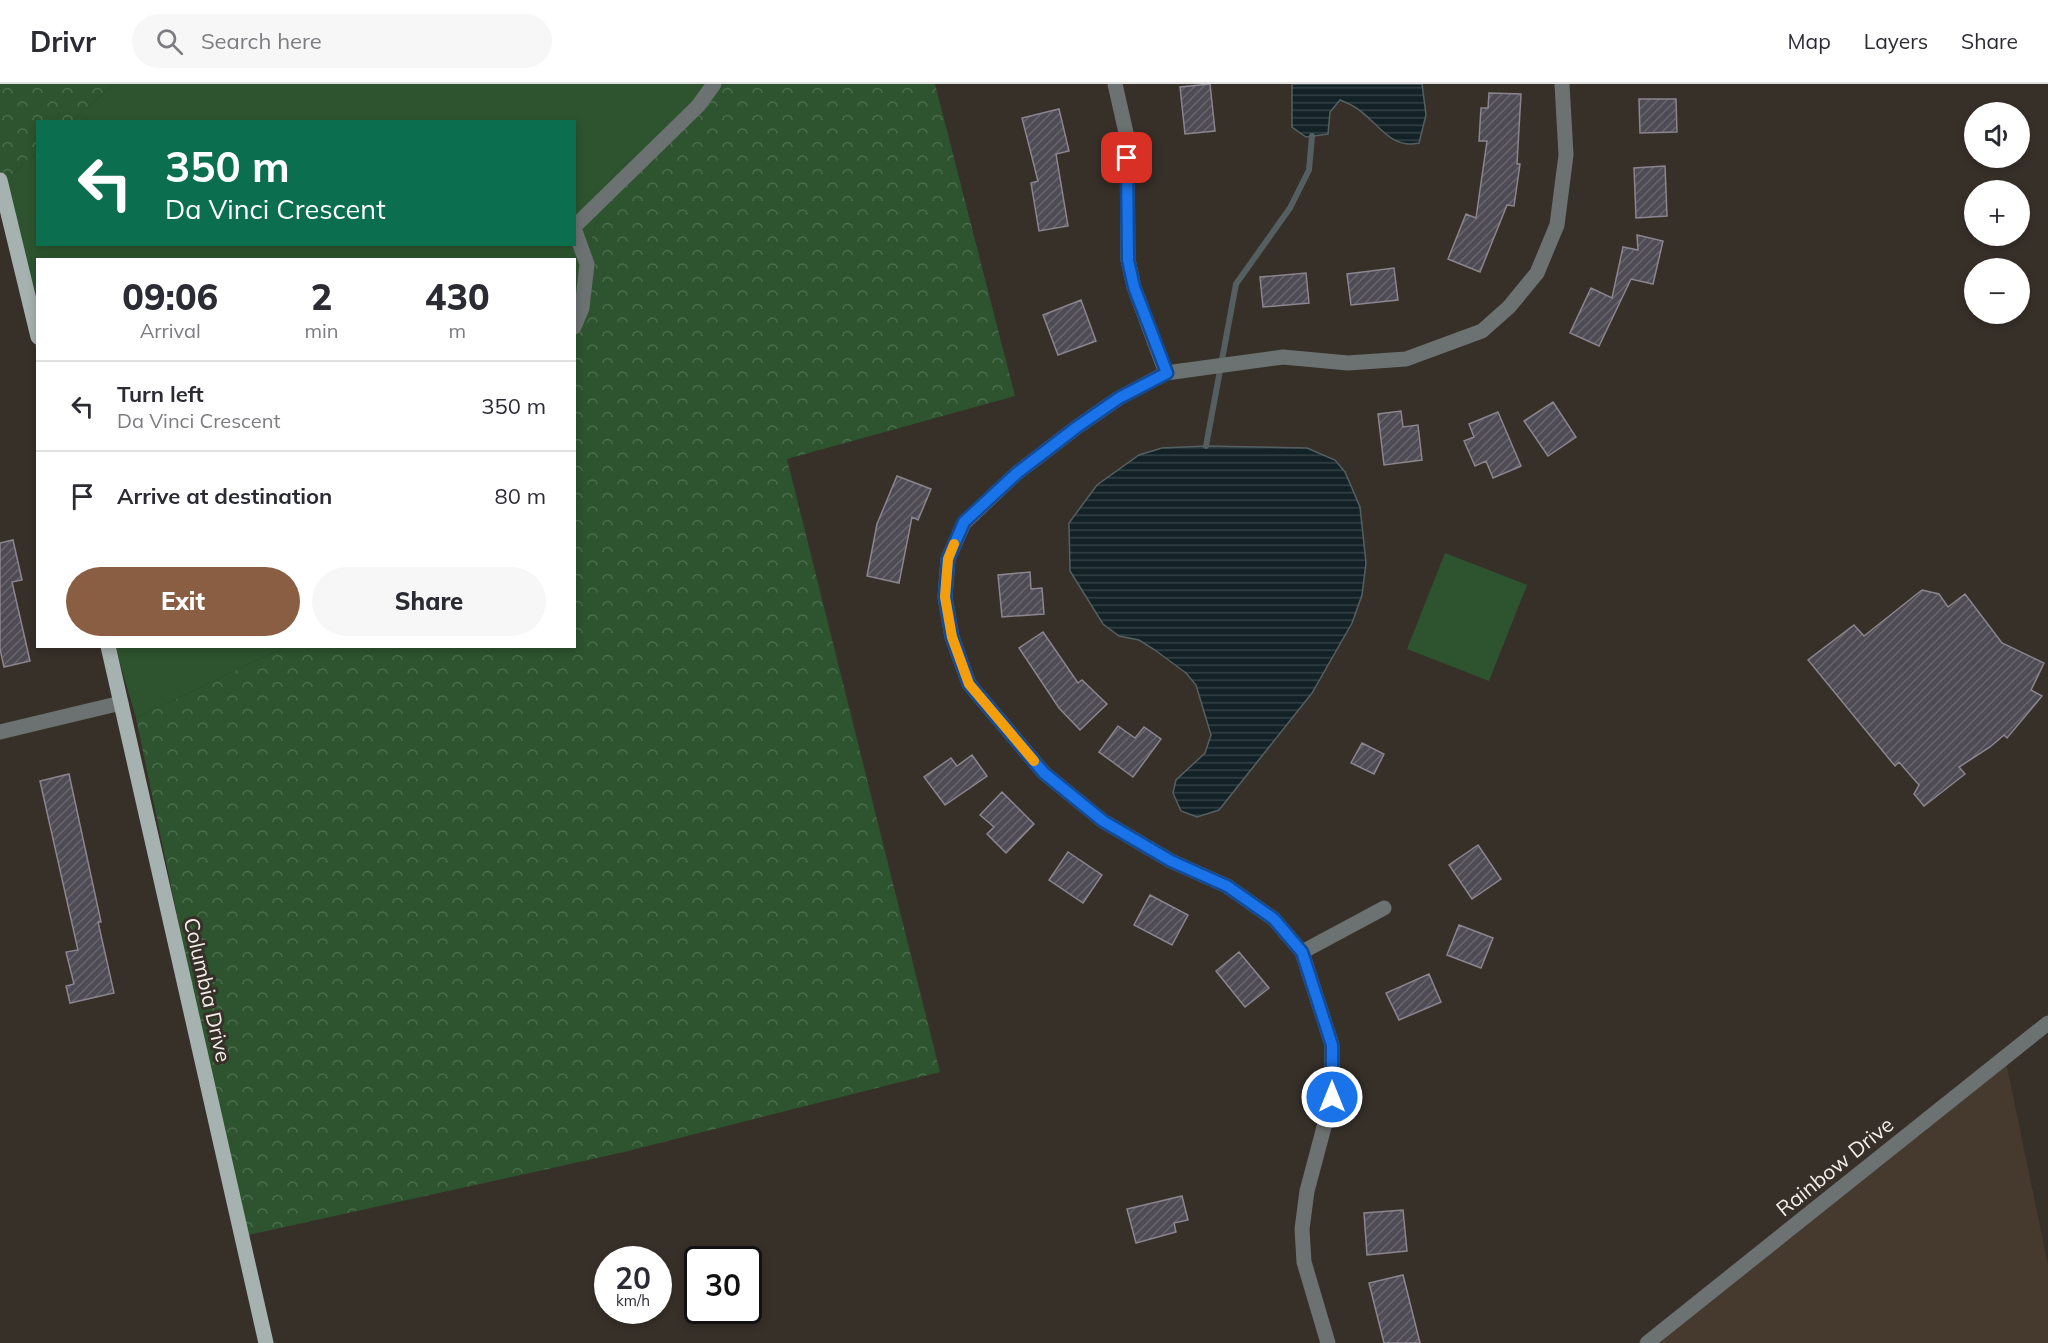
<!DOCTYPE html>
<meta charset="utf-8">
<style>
:root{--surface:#fff;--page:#f7f7f7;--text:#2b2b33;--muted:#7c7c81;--line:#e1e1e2;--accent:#8a5e43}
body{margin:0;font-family:Mulish,sans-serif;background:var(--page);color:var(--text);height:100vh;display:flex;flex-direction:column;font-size:22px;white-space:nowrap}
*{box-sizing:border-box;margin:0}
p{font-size:20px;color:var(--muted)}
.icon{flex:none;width:33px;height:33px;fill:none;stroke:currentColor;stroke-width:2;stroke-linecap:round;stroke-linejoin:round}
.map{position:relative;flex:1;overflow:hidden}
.sheet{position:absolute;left:36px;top:174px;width:540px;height:390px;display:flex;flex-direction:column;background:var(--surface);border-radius:0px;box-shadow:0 3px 9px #0003}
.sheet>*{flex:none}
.banner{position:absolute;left:36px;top:36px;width:540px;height:126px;border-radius:0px;box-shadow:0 3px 9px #0003;background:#0b6e4f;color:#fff;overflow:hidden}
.tools{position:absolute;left:1964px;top:18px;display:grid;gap:12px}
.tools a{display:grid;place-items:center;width:66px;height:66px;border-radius:50%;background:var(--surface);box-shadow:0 3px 9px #0003;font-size:30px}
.speed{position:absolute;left:594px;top:1162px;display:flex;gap:12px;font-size:30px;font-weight:700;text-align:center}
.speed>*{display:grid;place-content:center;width:78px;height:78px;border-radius:50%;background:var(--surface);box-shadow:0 3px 9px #0003;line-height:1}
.speed small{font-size:15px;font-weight:400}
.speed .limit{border:3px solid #111;border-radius:9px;background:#fff;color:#111}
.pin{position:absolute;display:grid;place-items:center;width:51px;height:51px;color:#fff;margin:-26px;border-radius:12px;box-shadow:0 3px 9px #0006}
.me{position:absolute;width:66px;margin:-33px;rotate:0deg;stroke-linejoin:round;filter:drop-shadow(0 0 4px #0008)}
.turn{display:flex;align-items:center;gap:21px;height:126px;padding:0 30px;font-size:27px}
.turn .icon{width:78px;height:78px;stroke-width:2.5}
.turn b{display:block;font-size:42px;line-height:51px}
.eta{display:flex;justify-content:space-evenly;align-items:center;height:102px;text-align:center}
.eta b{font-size:36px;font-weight:800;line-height:42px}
.button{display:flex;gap:12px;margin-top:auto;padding:12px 30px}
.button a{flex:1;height:69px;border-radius:36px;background:var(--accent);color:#fff;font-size:24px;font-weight:800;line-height:69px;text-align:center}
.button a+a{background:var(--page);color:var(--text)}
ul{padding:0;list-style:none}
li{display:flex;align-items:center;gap:18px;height:90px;padding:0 30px;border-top:2px solid var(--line)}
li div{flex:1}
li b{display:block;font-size:22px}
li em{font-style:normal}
header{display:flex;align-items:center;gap:36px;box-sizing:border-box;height:84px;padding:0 30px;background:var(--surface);border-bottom:2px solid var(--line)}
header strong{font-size:28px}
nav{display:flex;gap:33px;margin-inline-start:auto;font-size:21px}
.search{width:420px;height:54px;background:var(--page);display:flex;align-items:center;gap:15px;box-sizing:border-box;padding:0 21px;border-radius:33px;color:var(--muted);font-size:22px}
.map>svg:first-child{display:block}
.built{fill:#46392e}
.forest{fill:url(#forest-crowns)}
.park{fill:#2d542e}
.water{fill:url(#water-rules);stroke:#555f61;stroke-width:1.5}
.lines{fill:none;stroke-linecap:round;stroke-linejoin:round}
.stream{stroke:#555f61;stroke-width:6}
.building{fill:url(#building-hatch);stroke:#8a858e;stroke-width:1.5}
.minor{stroke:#6c7271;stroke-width:15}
.major{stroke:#a6b2af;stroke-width:15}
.route-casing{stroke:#114b97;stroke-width:15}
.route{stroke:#1a73e8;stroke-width:10}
.slow{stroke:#f59e0b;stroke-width:10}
.labels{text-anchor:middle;stroke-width:6;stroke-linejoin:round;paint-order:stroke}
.street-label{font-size:21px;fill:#f1ede8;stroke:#373029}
</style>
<header>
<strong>Drivr</strong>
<div class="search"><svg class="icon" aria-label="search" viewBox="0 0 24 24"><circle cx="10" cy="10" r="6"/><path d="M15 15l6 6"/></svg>Search here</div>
<nav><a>Map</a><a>Layers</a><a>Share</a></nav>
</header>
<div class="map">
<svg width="2048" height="1259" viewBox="0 0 2048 1259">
<defs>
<pattern id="forest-crowns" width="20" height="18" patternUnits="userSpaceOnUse" patternTransform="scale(1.5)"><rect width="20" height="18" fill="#2d542e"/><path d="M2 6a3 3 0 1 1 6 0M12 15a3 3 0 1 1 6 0" fill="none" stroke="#4c6d4c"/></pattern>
<pattern id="water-rules" width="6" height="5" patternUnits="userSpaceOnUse" patternTransform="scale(1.5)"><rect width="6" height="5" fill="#122227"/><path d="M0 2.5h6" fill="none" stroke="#354246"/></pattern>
<pattern id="building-hatch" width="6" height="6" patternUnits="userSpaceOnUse" patternTransform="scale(1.5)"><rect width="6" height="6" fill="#4f4b54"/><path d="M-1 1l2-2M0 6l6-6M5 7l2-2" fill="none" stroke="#69656d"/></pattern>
</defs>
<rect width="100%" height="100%" fill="#373029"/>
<!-- built -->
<path class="built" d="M 2005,973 L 2048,1181 L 2048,1259 L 1641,1259 Z"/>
<!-- forest -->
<path class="forest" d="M 0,0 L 114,0 L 72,37 L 38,38 L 37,68 L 2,99 L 0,89 Z
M 725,0 L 935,0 L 1015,312 L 787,375 L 940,988 L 624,1068 L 244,1152 L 136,634 L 285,563 L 574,562 L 575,204 L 613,90 Z"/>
<!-- park -->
<path class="park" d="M 114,0 L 725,0 L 613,90 L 575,204 L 574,176 L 38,176 L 37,271 L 2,99 L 37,68 L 38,160 L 574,160 L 574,38 L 72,37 Z
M 1445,469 L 1527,501 L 1489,597 L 1407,565 Z
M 115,562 L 285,563 L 136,634 Z"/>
<!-- water -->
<path class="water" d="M 1292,0 L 1422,0 L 1426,31 L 1419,59 C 1388,66 1377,35 1353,22 C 1349,19 1344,18 1340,16 L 1330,28 L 1328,50 L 1306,53 L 1292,43 Z
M 1206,362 L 1307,364 L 1335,376 L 1345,388 L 1360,423 L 1366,479 L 1362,511 L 1352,539 L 1312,609 L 1219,726 L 1197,733 L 1181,727 L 1173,709 L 1176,696 L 1205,669 L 1211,651 L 1196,601 L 1186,589 L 1155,566 L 1139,556 L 1119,552 L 1103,540 L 1070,487 L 1069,439 L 1097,401 L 1139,371 L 1162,364 Z"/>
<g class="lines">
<!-- stream -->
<path class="stream" d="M 1206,362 L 1236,200 L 1290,124 L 1309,86 L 1312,52"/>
</g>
<!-- building -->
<path class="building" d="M 1210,0 L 1215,47 L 1185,50 L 1180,3 Z
M 1489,9 L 1521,10 L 1517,80 L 1520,80 L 1514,122 L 1507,121 L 1480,188 L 1448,175 L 1466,130 L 1476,134 L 1487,57 L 1479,57 L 1481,24 L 1488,24 Z
M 1639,15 L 1676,15 L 1677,48 L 1640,49 Z
M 1059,25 L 1069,67 L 1056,70 L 1068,142 L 1039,147 L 1031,99 L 1038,97 L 1022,34 Z
M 1665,82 L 1667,132 L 1636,134 L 1634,84 Z
M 1637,151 L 1663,157 L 1653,200 L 1631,195 L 1599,262 L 1570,249 L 1591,204 L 1612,214 L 1623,163 L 1638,166 Z
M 1394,184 L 1398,216 L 1351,221 L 1347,190 Z
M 1306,189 L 1309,219 L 1263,223 L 1260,193 Z
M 1081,216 L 1096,257 L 1058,271 L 1043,231 Z
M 1553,318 L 1576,353 L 1548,372 L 1524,337 Z
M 1401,327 L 1403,343 L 1418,341 L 1422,376 L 1384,381 L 1378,330 Z
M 1498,328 L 1521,382 L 1493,394 L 1486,377 L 1475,382 L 1464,357 L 1474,353 L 1469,340 Z
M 897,392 L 931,405 L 918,436 L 912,433 L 899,499 L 867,492 L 877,440 Z
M 13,456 L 22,496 L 12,498 L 30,577 L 4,583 L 0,565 L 0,459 Z
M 1030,488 L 1031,505 L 1042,504 L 1044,530 L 1002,533 L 998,491 Z
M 1922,506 L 1939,510 L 1948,523 L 1965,510 L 2002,559 L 2044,579 L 2031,606 L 2042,612 L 2007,654 L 2004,651 L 1990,663 L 1959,683 L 1965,690 L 1924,722 L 1914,710 L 1919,701 L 1899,678 L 1895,682 L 1808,576 L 1854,541 L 1864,552 Z
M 1043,548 L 1078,599 L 1082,596 L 1107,620 L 1080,646 L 1059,624 L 1019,564 Z
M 1118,642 L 1135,654 L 1144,643 L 1161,655 L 1133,693 L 1099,668 Z
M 1362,659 L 1384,670 L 1374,690 L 1351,679 Z
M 972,671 L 987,692 L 945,721 L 924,693 L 951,674 L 957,682 Z
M 69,690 L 101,838 L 98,838 L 114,909 L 70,919 L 66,902 L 74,900 L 66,868 L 78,866 L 40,697 Z
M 1002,708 L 1034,740 L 1006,769 L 987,750 L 994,743 L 980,731 Z
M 1478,761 L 1501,795 L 1472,815 L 1449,781 Z
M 1068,768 L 1102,791 L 1083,819 L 1049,796 Z
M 1150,811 L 1188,831 L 1172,861 L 1134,841 Z
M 1459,841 L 1493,854 L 1481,884 L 1447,871 Z
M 1239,868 L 1269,904 L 1245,923 L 1216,887 Z
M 1429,890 L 1441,918 L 1399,936 L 1386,909 Z
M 1182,1112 L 1188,1136 L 1174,1139 L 1176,1148 L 1136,1159 L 1127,1125 Z
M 1403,1126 L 1407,1167 L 1367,1171 L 1364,1129 Z
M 1403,1191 L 1420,1259 L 1384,1259 L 1369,1199 Z"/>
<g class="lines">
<!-- minor -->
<path class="minor" d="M 1115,0 L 1127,53 L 1128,176 L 1134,203 L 1166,289
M 574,143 L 698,22 L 714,0
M 574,144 L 587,180 L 582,224 L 574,243
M 0,648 L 121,619
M 1302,868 L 1384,824
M 1328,1259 L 1304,1178 L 1302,1145 L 1307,1107 L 1332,1013 L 1332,961 L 1302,868 L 1274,835 L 1227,802 L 1171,777 L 1103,737 L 1044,689 L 969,600 L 952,553 L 945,513 L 948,475 L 964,439 L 1017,389 L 1077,343 L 1119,314 L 1166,289 L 1283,273 L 1348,279 L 1406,275 L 1482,247 L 1509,223 L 1537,189 L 1557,141 L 1566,71 L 1562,0
M 1647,1259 L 2048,939"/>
<!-- major -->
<path class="major" d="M 0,96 L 38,253
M 108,562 L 266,1259"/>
</g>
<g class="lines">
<defs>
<path id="route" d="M 1127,74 L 1128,176 L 1134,203 L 1167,289 L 1119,314 L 1077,343 L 1017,389 L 964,438 L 948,475 L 945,513 L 952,553 L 969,600 L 1044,689 L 1103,737 L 1171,777 L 1227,802 L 1274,835 L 1302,868 L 1332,961 L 1332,1013"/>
</defs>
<!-- route casing -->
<use href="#route" class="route-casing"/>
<!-- route -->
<use href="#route" class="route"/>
<!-- slow -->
<path class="slow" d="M 954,460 L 948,475 L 945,513 L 952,553 L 969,600 L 1034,677"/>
</g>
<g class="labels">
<!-- street labels -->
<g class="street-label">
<text transform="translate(207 906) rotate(77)" y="7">Columbia Drive</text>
<text transform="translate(1835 1083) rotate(-39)" y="7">Rainbow Drive</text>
</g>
</g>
</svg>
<div class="tools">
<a><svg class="icon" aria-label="sound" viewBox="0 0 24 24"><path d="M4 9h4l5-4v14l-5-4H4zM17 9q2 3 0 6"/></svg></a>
<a>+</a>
<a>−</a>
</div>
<div class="speed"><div>20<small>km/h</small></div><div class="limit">30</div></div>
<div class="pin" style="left:1127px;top:74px;background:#d93025"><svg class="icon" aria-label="arrive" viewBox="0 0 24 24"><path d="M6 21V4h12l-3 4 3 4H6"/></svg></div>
<svg class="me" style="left:1332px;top:1013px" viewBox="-20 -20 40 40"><circle r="17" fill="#1a73e8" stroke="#fff" stroke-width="3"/><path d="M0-11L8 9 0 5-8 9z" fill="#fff"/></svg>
<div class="banner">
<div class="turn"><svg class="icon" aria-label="left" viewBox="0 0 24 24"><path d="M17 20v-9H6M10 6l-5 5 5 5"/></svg><div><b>350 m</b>Da Vinci Crescent</div></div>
</div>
<section class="sheet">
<div class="eta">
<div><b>09:06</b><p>Arrival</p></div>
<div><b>2</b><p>min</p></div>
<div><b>430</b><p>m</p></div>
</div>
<ul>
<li><svg class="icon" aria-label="left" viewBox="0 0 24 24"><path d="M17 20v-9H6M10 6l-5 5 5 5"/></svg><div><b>Turn left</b><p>Da Vinci Crescent</p></div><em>350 m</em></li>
<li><svg class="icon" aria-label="arrive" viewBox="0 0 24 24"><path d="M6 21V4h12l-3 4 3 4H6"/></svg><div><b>Arrive at destination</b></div><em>80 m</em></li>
</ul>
<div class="button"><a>Exit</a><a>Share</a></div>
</section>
</div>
